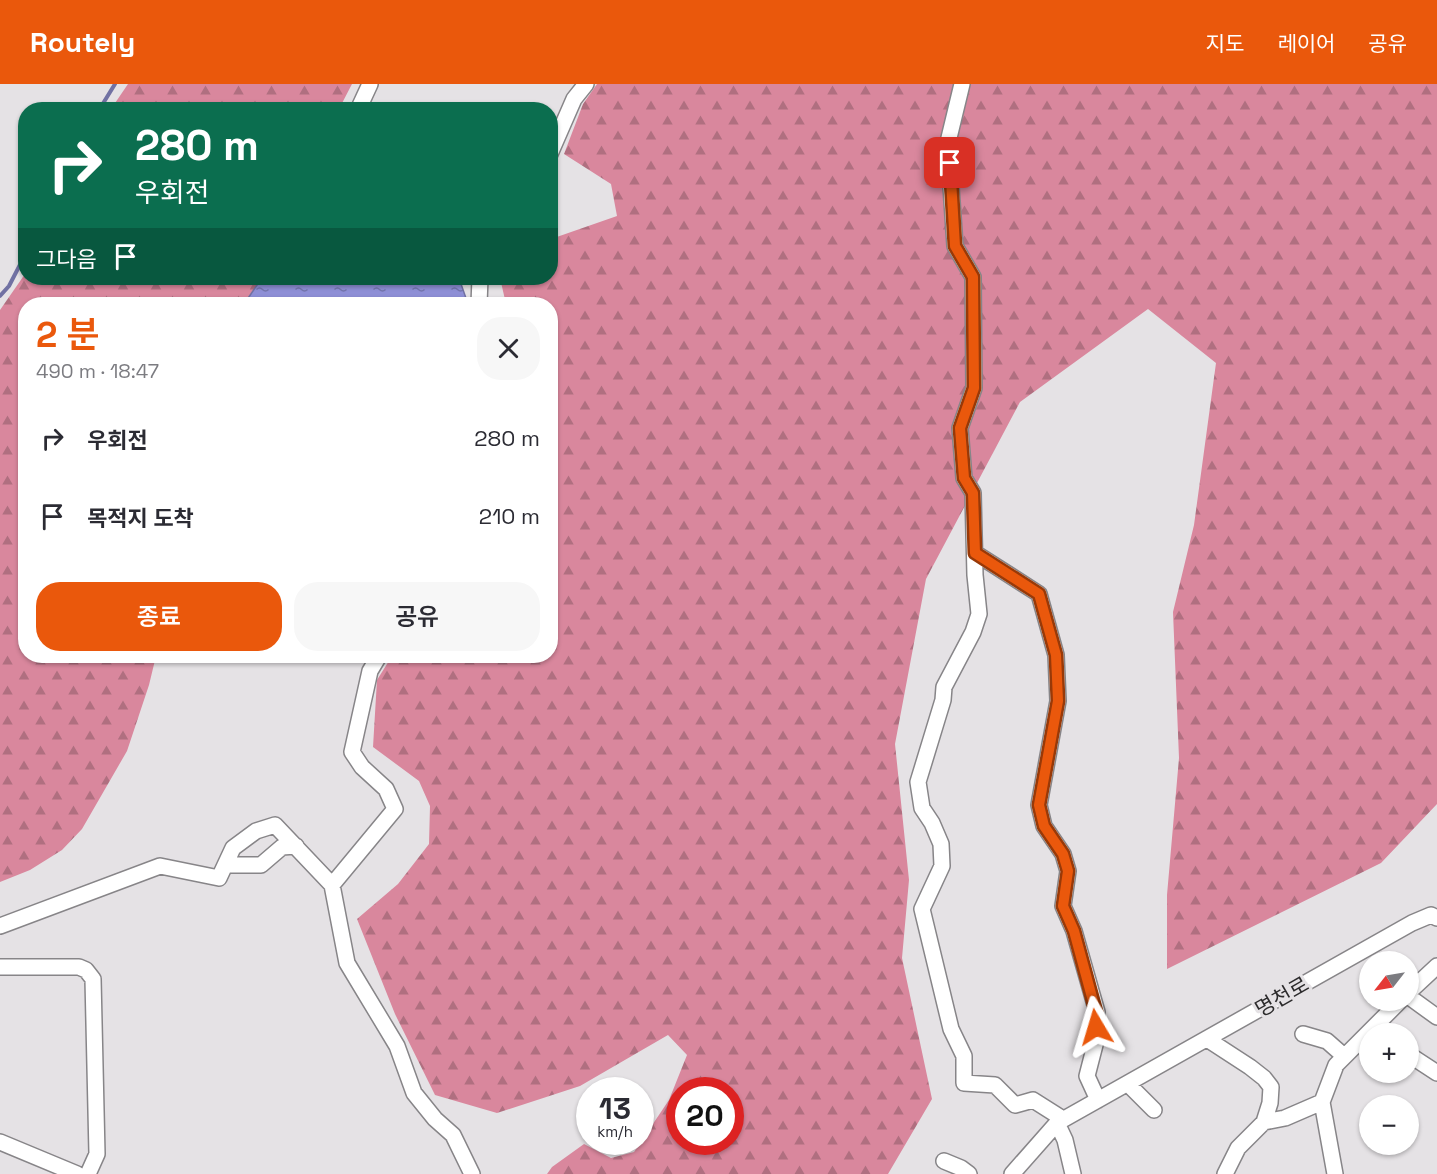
<!DOCTYPE html>
<html lang="ko">
<meta charset="utf-8">
<style>
:root{--surface:#fff;--page:#f7f7f7;--text:#2b2b33;--muted:#7c7c81;--accent:#ea580c}
body{margin:0;font-family:"Space Grotesk","Noto Sans KR",sans-serif;background:var(--page);color:var(--text);height:100vh;display:flex;flex-direction:column;font-size:22px;white-space:nowrap}
*{box-sizing:border-box;margin:0}
p{font-size:20px;color:var(--muted)}
.icon{flex:none;width:33px;height:33px;fill:none;stroke:currentColor;stroke-width:2;stroke-linecap:round;stroke-linejoin:round}
.map{position:relative;flex:1;overflow:hidden}
.side{position:absolute;left:18px;top:213px;width:540px;height:366px;display:flex;flex-direction:column;background:var(--surface);border-radius:24px;box-shadow:0 2px 4px #0004}
.side>*{flex:none}
.hud{position:absolute;left:18px;top:18px;width:540px;height:183px;border-radius:24px;box-shadow:0 2px 4px #0004;background:#0b6e4f;color:#fff;overflow:hidden}
.needle{width:39px;rotate:239deg}
.buttons{position:absolute;left:1359px;top:867px;display:grid;gap:12px}
.buttons a{display:grid;place-items:center;width:60px;height:60px;border-radius:50%;background:var(--surface);box-shadow:0 2px 4px #0004;font-size:30px}
.speed{position:absolute;left:576px;top:993px;display:flex;gap:12px;font-size:30px;font-weight:700;text-align:center}
.speed>*{display:grid;place-content:center;width:78px;height:78px;border-radius:50%;background:var(--surface);box-shadow:0 2px 4px #0004;line-height:1}
.speed small{font-size:15px;font-weight:400}
.speed .limit{border:9px solid #d22;background:#fff;color:#111}
.pin{position:absolute;display:grid;place-items:center;width:51px;height:51px;color:#fff;margin:-26px;border-radius:12px;box-shadow:0 3px 9px #0006}
.me{position:absolute;width:66px;margin:-33px;rotate:353deg;stroke-linejoin:round;filter:drop-shadow(0 0 4px #0008)}
.turn{display:flex;align-items:center;gap:21px;height:126px;padding:0 18px;font-size:27px}
.turn .icon{width:78px;height:78px;stroke-width:2.5}
.turn b{display:block;font-size:42px;line-height:51px}
.then{display:flex;align-items:center;height:57px;padding:0 18px;background:#0003;gap:12px;font-size:22px}
.round{display:grid;place-items:center;flex:none;width:63px;height:63px;border-radius:24px;background:var(--page)}
.head{display:flex;align-items:center;justify-content:space-between;height:102px;padding:0 18px}
h1{font-size:36px;font-weight:600;line-height:45px;color:var(--accent)}
.primary-button{display:flex;gap:12px;margin-top:auto;padding:12px 18px}
.primary-button a{flex:1;height:69px;border-radius:24px;background:var(--accent);color:#fff;font-size:24px;font-weight:600;line-height:69px;text-align:center}
.primary-button a+a{background:var(--page);color:var(--text)}
ul{padding:0;list-style:none}
li{display:flex;align-items:center;gap:18px;height:78px;padding:0 18px}
li div{flex:1}
li b{display:block;font-size:22px}
li em{font-style:normal}
header{display:flex;align-items:center;gap:36px;box-sizing:border-box;height:84px;padding:0 30px;background:var(--accent);color:#fff}
header strong{font-size:28px}
nav{display:flex;gap:33px;margin-inline-start:auto;font-size:21px}
.map>svg:first-child{display:block}
.forest{fill:url(#forest-firs);fill-rule:evenodd}
.water{fill:url(#water-ripples);stroke:#7171a3;stroke-width:1.5}
.lines{fill:none;stroke-linecap:round;stroke-linejoin:round}
.stream{stroke:#7171a3;stroke-width:4}
.minor-casing{stroke:#878588;stroke-width:18}
.minor{stroke:#fff;stroke-width:15}
.route-casing{stroke:#983908;stroke-width:15}
.route{stroke:#ea580c;stroke-width:10}
.labels{text-anchor:middle;stroke-width:6;stroke-linejoin:round;paint-order:stroke}
.street-label{font-size:21px;fill:#2c2b2c;stroke:#e5e2e5}
</style>
<header>
<strong>Routely</strong>
<nav><a>지도</a><a>레이어</a><a>공유</a></nav>
</header>
<div class="map">
<svg width="1437" height="1090" viewBox="0 0 1437 1090">
<defs>
<pattern id="forest-firs" width="22" height="20" patternUnits="userSpaceOnUse" patternTransform="scale(1.5)"><rect width="22" height="20" fill="#d9879d"/><path d="M5 1l3.5 6h-7zM16 11l3.5 6h-7z" fill="#b06f80"/></pattern>
<pattern id="water-ripples" width="26" height="14" patternUnits="userSpaceOnUse" patternTransform="scale(1.5)"><rect width="26" height="14" fill="#8e8fd6"/><path d="M2 4q2-2 4 0t4 0M15 11q2-2 4 0t4 0" fill="none" stroke="#7475ae"/></pattern>
</defs>
<rect width="100%" height="100%" fill="#e5e2e5"/>
<!-- forest -->
<path class="forest" d="M 128,0 L 352,0 L 339,25 L 111,25 Z
M 597,0 L 1437,0 L 1437,720 L 1381,779 L 1167,885 L 1167,811 L 1179,674 L 1173,528 L 1194,441 L 1216,279 L 1148,225 L 1020,318 L 926,495 L 895,660 L 909,796 L 902,874 L 932,1015 L 888,1090 L 547,1090 L 552,1083 L 584,1060 L 611,1074 L 634,1068 L 669,1016 L 687,971 L 668,951 L 580,1002 L 497,1029 L 435,1011 L 395,930 L 357,835 L 398,800 L 429,760 L 430,722 L 419,697 L 373,663 L 377,596 L 392,572 L 550,572 L 550,220 L 506,220 L 500,194 L 550,194 L 551,155 L 617,132 L 611,100 L 564,70 L 583,20 ZM 680,1006 L 730,1006 L 730,1058 L 680,1058 Z
M 25,190 L 26,194 L 262,194 L 244,220 L 26,220 L 26,572 L 156,572 L 149,601 L 127,667 L 82,745 L 62,766 L 30,786 L 0,798 L 0,226 Z"/>
<!-- water -->
<path class="water" d="M 262,194 L 455,194 L 460,197 L 468,220 L 244,220 Z"/>
<g class="lines">
<!-- stream -->
<path class="stream" d="M 99,26 L 115,0
M 0,212 L 9,202 L 26,169"/>
<defs>
<path id="minor" d="M 962,0 L 948,58 L 955,162 L 973,193 L 974,304 L 960,344 L 964,394 L 973,409 L 975,491 L 979,530 L 973,548 L 944,603 L 943,616 L 918,698 L 922,724 L 932,739 L 941,760 L 942,782 L 922,825 L 951,945 L 964,972 L 964,999 L 995,1001 L 1015,1021 L 1033,1016 L 1063,1035
M 358,26 L 370,0
M 550,70 L 574,15 L 586,0
M 479,220 L 480,194
M 975,469 L 1039,510 L 1056,571 L 1058,617 L 1039,721 L 1044,742 L 1063,770 L 1068,787 L 1063,822 L 1074,847 L 1097,928 L 1096,957 L 1087,992 L 1098,1016
M 379,572 L 370,587 L 352,668 L 362,683 L 386,705 L 395,725 L 332,801 L 347,879 L 397,962 L 414,1009 L 435,1035 L 453,1051 L 472,1090
M 225,781 L 261,781 L 282,763 L 296,762
M 0,842 L 160,782 L 219,794 L 233,764 L 256,747 L 275,741 L 332,801
M 0,883 L 79,883 L 86,886 L 93,895 L 97,1070 L 88,1090
M 1408,909 L 1437,882
M 1408,912 L 1437,933
M 1303,950 L 1327,957 L 1344,972
M 1207,955 L 1250,983 L 1264,994 L 1271,1003 L 1270,1019 L 1264,1038 L 1238,1064 L 1225,1090
M 1408,970 L 1437,989
M 1128,1000 L 1154,1026
M 1264,1038 L 1285,1034 L 1322,1018
M 1057,1039 L 1065,1056 L 1073,1090
M 0,1058 L 77,1090
M 944,1077 L 961,1084 L 969,1090
M 1012,1090 L 1057,1039 L 1412,839 L 1431,831 L 1437,834
M 1335,1090 L 1322,1018 L 1336,981 L 1401,916"/>
</defs>
<!-- minor casing -->
<use href="#minor" class="minor-casing"/>
<!-- minor -->
<use href="#minor" class="minor"/>
</g>
<g class="lines">
<defs>
<path id="route" d="M 950,79 L 955,162 L 973,193 L 974,304 L 960,344 L 964,394 L 973,409 L 975,469 L 1039,510 L 1056,571 L 1058,617 L 1039,721 L 1044,742 L 1063,770 L 1068,787 L 1063,822 L 1074,847 L 1096,928 L 1096,943"/>
</defs>
<!-- route casing -->
<use href="#route" class="route-casing"/>
<!-- route -->
<use href="#route" class="route"/>
</g>
<g class="labels">
<!-- street labels -->
<g class="street-label">
<text transform="translate(1282 913) rotate(-30)" y="7">명천로</text>
</g>
</g>
</svg>
<div class="buttons">
<a><svg class="needle" viewBox="-14 -14 28 28"><path d="M0-13l5 13h-10z" fill="#e53935"/><path d="M0 13l5-13h-10z" fill="#7c7c81"/></svg></a>
<a>+</a>
<a>−</a>
</div>
<div class="speed"><div>13<small>km/h</small></div><div class="limit">20</div></div>
<div class="pin" style="left:950px;top:79px;background:#d93025"><svg class="icon" aria-label="arrive" viewBox="0 0 24 24"><path d="M6 21V4h12l-3 4 3 4H6"/></svg></div>
<svg class="me" style="left:1096px;top:943px" viewBox="-20 -20 40 40"><path d="M0-17L14 15 0 8-14 15z" fill="#ea580c" stroke="#fff" stroke-width="4"/></svg>
<div class="hud">
<div class="turn"><svg class="icon" aria-label="right" viewBox="0 0 24 24"><path d="M7 20v-9h11M14 6l5 5-5 5"/></svg><div><b>280 m</b>우회전</div></div>
<div class="then">그다음<svg class="icon" aria-label="arrive" viewBox="0 0 24 24"><path d="M6 21V4h12l-3 4 3 4H6"/></svg></div>
</div>
<section class="side">
<div class="head"><div><h1>2 분</h1><p>490 m · 18:47</p></div><a class="round"><svg class="icon" aria-label="close" viewBox="0 0 24 24"><path d="M6 6l12 12M18 6L6 18"/></svg></a></div>
<ul>
<li><svg class="icon" aria-label="right" viewBox="0 0 24 24"><path d="M7 20v-9h11M14 6l5 5-5 5"/></svg><div><b>우회전</b></div><em>280 m</em></li>
<li><svg class="icon" aria-label="arrive" viewBox="0 0 24 24"><path d="M6 21V4h12l-3 4 3 4H6"/></svg><div><b>목적지 도착</b></div><em>210 m</em></li>
</ul>
<div class="primary-button"><a>종료</a><a>공유</a></div>
</section>
</div>
